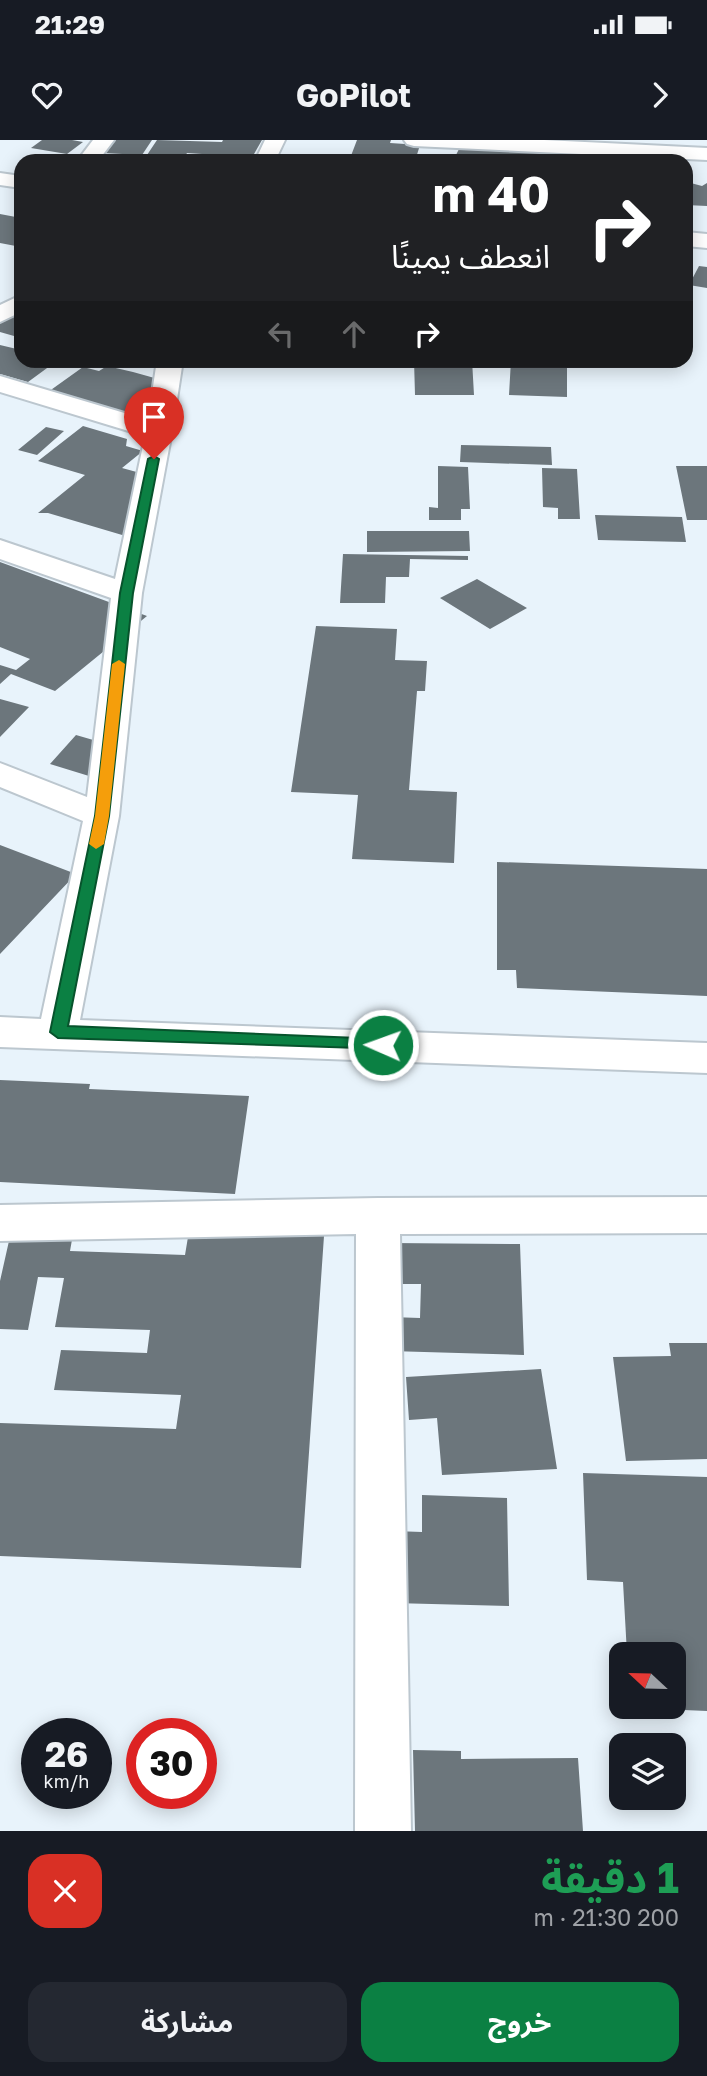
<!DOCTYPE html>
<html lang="ar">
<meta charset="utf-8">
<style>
:root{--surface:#171b24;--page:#242831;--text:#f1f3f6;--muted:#9ea1a6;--accent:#0b8043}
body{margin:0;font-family:"Golos Text","Noto Sans Arabic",sans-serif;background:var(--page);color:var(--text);direction:rtl;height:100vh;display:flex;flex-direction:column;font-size:26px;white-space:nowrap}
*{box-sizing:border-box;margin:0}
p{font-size:23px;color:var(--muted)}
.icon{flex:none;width:38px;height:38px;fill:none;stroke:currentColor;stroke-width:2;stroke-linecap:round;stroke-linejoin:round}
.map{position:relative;height:1691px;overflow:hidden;direction:ltr}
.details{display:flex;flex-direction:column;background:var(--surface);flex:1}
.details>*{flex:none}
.hud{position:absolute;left:14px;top:14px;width:679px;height:214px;border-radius:21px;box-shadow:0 4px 18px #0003;direction:rtl;background:#202124;color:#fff;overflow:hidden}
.needle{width:46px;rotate:292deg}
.buttons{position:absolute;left:609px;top:1502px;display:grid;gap:14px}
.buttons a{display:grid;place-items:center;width:77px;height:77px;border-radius:14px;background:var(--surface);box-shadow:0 4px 18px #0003;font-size:35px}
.speed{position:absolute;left:21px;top:1578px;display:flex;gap:14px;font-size:35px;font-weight:700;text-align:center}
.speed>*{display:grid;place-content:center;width:91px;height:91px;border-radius:50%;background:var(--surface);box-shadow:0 4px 18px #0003;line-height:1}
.speed small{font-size:18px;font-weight:400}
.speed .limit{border:10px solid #d22;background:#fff;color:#111}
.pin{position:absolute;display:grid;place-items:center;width:60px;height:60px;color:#fff;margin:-72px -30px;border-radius:50% 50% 50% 0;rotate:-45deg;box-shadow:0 0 7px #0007}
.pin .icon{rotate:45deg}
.me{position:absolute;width:77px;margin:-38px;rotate:272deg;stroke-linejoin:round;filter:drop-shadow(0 0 5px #0008)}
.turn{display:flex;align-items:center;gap:24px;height:147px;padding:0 28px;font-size:32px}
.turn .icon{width:91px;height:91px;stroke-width:2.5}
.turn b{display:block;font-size:49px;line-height:60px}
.lanes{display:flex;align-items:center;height:66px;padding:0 28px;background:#0003;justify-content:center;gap:35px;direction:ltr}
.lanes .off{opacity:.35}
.round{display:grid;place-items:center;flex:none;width:74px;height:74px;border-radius:21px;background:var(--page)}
.summary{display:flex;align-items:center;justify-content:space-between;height:119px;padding:0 28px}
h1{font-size:42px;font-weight:700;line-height:52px;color:#1e9e55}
.action{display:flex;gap:14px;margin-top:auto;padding:14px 28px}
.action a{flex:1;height:80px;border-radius:21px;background:var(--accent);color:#fff;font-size:28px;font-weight:700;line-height:80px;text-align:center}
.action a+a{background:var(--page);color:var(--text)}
.status{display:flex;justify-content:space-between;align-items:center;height:49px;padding:0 35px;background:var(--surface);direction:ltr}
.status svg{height:19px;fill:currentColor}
header{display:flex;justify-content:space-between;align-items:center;height:91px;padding:0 28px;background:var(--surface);font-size:32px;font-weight:700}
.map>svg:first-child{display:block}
.building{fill:#6c767c}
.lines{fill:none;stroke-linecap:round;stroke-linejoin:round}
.minor-casing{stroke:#bcc7cf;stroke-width:4}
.secondary-casing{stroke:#bcc7cf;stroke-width:4}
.minor{fill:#fff;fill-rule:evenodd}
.secondary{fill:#fff;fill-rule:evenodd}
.route{fill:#0b8043;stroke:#07532c;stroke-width:2}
.slow{fill:#f59e0b}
</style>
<div class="status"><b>21:29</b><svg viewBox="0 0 49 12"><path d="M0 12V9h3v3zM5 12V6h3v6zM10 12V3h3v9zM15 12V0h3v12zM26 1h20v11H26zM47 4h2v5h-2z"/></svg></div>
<header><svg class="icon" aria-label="forward" viewBox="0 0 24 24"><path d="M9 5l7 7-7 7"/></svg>GoPilot<svg class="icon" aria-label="heart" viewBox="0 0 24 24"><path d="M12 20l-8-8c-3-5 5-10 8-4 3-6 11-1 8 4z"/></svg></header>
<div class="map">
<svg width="707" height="1691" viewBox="0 0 707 1691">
<rect width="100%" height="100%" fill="#e8f3fb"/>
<!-- building -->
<path class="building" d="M 42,0 L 72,0 L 83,2 L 67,14 L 31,8 Z
M 92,0 L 152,0 L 142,15 L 83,12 Z
M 157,0 L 222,2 L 223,0 L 262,0 L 250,21 L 213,21 L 217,15 L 187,13 L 182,21 L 143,21 Z
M 357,0 L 391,0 L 390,3 L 420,5 L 415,21 L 349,21 Z
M 461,5 L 590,12 L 587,21 L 453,21 Z
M 686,27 L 690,27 L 690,40 L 687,42 L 702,46 L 707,43 L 707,66 L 686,65 Z
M 0,74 L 21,78 L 21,107 L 0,103 Z
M 699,126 L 707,127 L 707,148 L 689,145 Z
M 21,160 L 21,198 L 0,192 L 0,174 Z
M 0,205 L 21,210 L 21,220 L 58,220 L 28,242 L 0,234 Z
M 414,220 L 472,220 L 474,255 L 415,255 Z
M 511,220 L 567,220 L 567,257 L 509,255 Z
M 107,226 L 133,232 L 176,244 L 133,277 L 48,252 L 83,227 L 99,231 Z
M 83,286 L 127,299 L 126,306 L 143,311 L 122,328 L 144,334 L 139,400 L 48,373 L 38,373 L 85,335 L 38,321 Z
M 46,287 L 64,291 L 37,315 L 18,310 Z
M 461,305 L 551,307 L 552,325 L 460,322 Z
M 438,326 L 468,327 L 470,369 L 461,369 L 461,380 L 429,380 L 429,367 L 438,368 Z
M 676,326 L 707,326 L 707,380 L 687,380 Z
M 542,328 L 577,329 L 580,379 L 558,379 L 558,368 L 543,367 Z
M 595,375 L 682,377 L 686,402 L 598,400 Z
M 367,391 L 469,391 L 470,411 L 367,412 Z
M 343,414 L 468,416 L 468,420 L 410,419 L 409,437 L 386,437 L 385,463 L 340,463 Z
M 0,422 L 147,476 L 55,551 L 11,534 L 0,544 L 0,525 L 16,530 L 30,519 L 0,507 Z
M 477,439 L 527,468 L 490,489 L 440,458 Z
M 316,486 L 397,489 L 395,520 L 427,521 L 425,551 L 417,551 L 409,650 L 457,652 L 454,723 L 352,719 L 358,655 L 291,652 Z
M 0,559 L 29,567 L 0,597 Z
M 76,595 L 114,606 L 89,636 L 50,624 Z
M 0,705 L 76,734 L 0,814 Z
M 497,722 L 707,729 L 707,856 L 517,848 L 516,830 L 497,830 Z
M 0,940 L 90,944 L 89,949 L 249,956 L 235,1054 L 0,1042 Z
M 189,1091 L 324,1096 L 301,1428 L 0,1416 L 0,1283 L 176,1289 L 181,1255 L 54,1250 L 61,1210 L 147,1213 L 150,1190 L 55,1187 L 64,1138 L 38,1137 L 28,1190 L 0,1189 L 0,1141 L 11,1092 L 73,1094 L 70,1111 L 185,1115 Z
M 390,1103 L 520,1104 L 524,1215 L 390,1211 L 391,1177 L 420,1178 L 421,1144 L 389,1144 Z
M 669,1203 L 707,1203 L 707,1319 L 626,1321 L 613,1217 L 671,1216 Z
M 541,1229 L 557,1329 L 442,1335 L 437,1278 L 409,1280 L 406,1237 Z
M 583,1333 L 707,1337 L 707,1571 L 638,1568 L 638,1566 L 674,1566 L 674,1514 L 627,1514 L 623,1442 L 587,1440 Z
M 422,1355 L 507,1358 L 509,1466 L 393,1463 L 394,1391 L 422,1392 Z
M 413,1610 L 461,1611 L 461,1619 L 578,1618 L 583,1691 L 415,1691 Z"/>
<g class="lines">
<defs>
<path id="minor" d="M 93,0 L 114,0 L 98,21 L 77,21 Z
M 265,0 L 285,0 L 275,21 L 255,21 Z
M 404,0 L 544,0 L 707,8 L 707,20 L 414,6 L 407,4 Z
M 21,155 L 21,172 L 0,182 L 0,165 Z
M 157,220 L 183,220 L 172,292 L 142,453 L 119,676 L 80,880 L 707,903 L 707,933 L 0,907 L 0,877 L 41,879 L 83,681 L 0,647 L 0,623 L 87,657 L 111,458 L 0,419 L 0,400 L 115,439 L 145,296 L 0,252 L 0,236 L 148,280 Z
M 707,1057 L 707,1093 L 400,1094 L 411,1691 L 355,1691 L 356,1094 L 0,1101 L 0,1065 L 378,1058 Z"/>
<path id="secondary" d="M 0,33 L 21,36 L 21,48 L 0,45 Z
M 686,92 L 707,94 L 707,108 L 686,106 Z"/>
</defs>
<!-- minor casing -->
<use href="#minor" class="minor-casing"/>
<!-- secondary casing -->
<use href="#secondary" class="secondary-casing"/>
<!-- minor -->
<use href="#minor" class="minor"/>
<!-- secondary -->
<use href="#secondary" class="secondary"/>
</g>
<!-- route -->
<path class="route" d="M 154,316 L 159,319 L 133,453 L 109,676 L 68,886 L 383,899 L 389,901 L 391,905 L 389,909 L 58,898 L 50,892 L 95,676 L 120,453 L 148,319 Z"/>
<!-- slow -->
<path class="slow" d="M 119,520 L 125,524 L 109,676 L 104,704 L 96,709 L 89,704 L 95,676 L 112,524 Z"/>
</svg>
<div class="buttons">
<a><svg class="needle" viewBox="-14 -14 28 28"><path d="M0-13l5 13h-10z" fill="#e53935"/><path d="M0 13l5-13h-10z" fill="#9ea1a6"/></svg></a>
<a><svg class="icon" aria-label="layers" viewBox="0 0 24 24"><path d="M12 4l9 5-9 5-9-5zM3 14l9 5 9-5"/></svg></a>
</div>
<div class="speed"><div>26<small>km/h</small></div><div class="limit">30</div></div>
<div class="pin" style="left:154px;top:319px;background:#d93025"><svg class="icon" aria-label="arrive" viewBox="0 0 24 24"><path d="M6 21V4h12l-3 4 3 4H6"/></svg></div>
<svg class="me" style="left:383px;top:905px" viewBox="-20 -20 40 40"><circle r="17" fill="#0b8043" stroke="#fff" stroke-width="3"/><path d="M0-11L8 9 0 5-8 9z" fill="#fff"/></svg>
<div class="hud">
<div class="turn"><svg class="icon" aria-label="right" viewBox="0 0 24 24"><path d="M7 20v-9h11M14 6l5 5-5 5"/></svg><div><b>40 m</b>انعطف يمينًا</div></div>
<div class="lanes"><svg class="icon off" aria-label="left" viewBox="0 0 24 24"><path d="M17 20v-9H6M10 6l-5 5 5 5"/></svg><svg class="icon off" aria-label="ahead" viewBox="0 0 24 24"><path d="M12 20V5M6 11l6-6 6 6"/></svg><svg class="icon" aria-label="right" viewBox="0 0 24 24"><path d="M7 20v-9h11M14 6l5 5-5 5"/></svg></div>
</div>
</div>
<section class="details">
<div class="summary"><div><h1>1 دقيقة</h1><p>200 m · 21:30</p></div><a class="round" style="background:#d93025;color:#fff"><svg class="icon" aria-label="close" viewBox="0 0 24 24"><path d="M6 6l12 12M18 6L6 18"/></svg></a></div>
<div class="action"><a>خروج</a><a>مشاركة</a></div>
</section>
